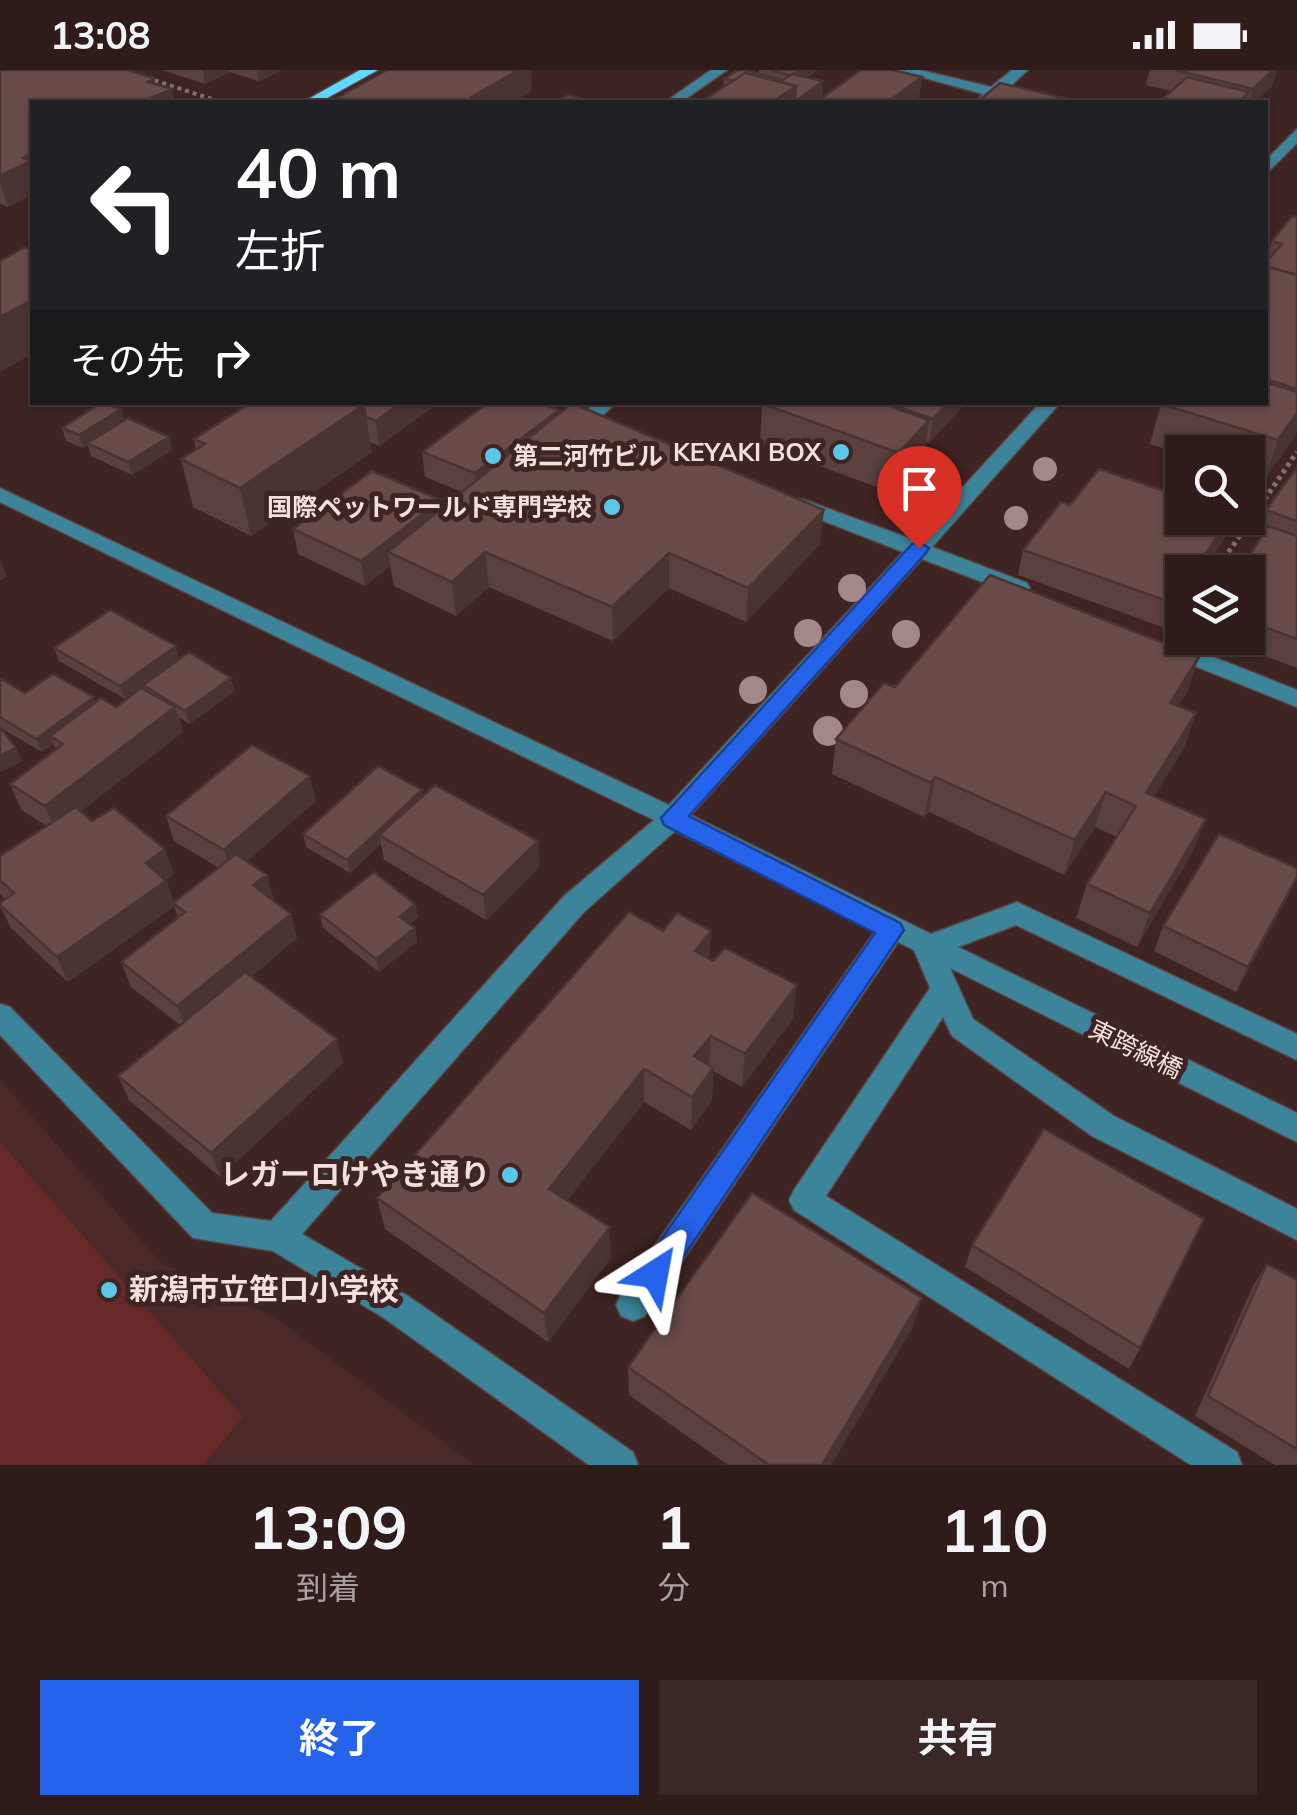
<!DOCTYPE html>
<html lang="ja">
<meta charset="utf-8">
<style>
:root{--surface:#2e1b1a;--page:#3a2827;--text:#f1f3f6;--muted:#a7a1a2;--line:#493939;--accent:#2563eb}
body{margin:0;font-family:Mulish,"Noto Sans JP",sans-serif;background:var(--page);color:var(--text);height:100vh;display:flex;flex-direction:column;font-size:38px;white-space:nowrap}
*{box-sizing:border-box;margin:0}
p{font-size:32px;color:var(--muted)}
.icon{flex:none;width:55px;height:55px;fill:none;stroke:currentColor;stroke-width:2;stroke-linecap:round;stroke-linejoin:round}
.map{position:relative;height:1395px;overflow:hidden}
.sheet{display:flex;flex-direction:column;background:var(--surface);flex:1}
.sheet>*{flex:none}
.top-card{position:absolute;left:30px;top:30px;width:1238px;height:305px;border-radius:0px;box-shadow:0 2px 8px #0004,0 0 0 2px var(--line);background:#202124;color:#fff;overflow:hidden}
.buttons{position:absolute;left:1165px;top:365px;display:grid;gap:20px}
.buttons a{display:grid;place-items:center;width:100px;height:100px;border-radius:0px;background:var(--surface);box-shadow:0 2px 8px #0004,0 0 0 2px var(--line);font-size:50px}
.pin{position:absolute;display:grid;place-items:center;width:85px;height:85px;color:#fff;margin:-102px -42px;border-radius:50% 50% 50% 0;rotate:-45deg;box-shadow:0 0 10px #0007}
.pin .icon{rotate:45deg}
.me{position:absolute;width:110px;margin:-55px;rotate:34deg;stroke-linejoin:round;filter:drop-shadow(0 0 8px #0008)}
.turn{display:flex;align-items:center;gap:35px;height:210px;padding:0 40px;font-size:45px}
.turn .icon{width:130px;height:130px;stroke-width:2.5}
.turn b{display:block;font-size:70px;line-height:85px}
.then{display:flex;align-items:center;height:95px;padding:0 40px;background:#0003;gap:20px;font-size:38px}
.eta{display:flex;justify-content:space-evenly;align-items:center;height:170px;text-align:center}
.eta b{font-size:60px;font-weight:700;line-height:70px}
.action{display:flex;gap:20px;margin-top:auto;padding:20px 40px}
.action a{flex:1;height:115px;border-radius:0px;background:var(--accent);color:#fff;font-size:40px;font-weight:700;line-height:115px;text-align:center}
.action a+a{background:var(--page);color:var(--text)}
.status{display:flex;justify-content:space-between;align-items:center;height:70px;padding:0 50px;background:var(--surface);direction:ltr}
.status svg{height:28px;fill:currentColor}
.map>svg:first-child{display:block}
.built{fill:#4b2928}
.green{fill:#672928}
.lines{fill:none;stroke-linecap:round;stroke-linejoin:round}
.minor-casing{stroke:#5b4240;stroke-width:3}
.major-casing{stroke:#5b4240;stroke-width:3}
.path-far1{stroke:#856e6c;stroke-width:4;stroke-dasharray:4 4;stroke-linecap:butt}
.path{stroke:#856e6c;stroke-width:5;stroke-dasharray:4 4;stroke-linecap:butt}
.minor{fill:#3c849a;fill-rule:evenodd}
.major{fill:#5fd9fd;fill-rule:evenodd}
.tree{fill:#a28886}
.wall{fill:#5a403f}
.shaded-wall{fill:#4a3433}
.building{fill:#694b49;stroke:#4a3433;stroke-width:2.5}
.route{fill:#2563eb;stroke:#184099;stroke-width:2.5}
.poi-dot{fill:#5bc7e7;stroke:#3e2422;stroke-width:4}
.labels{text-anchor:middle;stroke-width:10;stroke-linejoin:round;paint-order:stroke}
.poi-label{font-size:25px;font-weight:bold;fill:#f2e0de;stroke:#3e2422;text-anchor:end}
.street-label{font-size:25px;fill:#f2e0de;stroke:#3e2422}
.near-poi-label{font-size:30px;font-weight:bold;fill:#f2e0de;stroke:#3e2422;text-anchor:end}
</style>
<div class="status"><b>13:08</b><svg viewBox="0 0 49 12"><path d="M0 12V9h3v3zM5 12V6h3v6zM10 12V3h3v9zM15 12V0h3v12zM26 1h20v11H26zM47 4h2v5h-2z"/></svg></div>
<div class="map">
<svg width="1297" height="1395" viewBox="0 0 1297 1395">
<rect width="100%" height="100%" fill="#3e2422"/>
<!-- built -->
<path class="built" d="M 0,1010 L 160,1192 L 277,1249 L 474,1395 L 0,1395 Z"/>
<!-- green -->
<path class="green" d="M 0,1072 L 243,1347 L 203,1395 L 0,1395 Z"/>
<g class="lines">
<defs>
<path id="minor" d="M 711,0 L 727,0 L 681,32 L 665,32 Z
M 896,0 L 920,0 L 991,17 L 1012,0 L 1028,0 L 1005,21 L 1041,32 L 997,27 L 983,32 L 979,29 L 983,24 Z
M 1297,59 L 1297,73 L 1265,105 L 1265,91 Z
M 596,332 L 617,332 L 589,358 L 575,358 L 575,350 Z
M 1041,332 L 1061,332 L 932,477 L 1027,513 L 1030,518 L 1027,523 L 1011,523 L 922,489 L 691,745 L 931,864 L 1017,832 L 1297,964 L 1297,990 L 1016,855 L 958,877 L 1297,1043 L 1297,1072 L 950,898 L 973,949 L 1114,1046 L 1297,1139 L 1297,1170 L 1092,1066 L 952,966 L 943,947 L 826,1126 L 1237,1382 L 1242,1395 L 1191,1395 L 794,1140 L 789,1130 L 794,1120 L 930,918 L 914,880 L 898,872 L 645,1246 L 633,1251 L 621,1246 L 616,1235 L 621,1224 L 875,861 L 675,761 L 584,842 L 302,1164 L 408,1226 L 633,1382 L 638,1395 L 589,1395 L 384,1248 L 273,1181 L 193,1168 L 0,965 L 0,934 L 10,937 L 212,1143 L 271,1151 L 564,826 L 654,750 L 0,432 L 0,418 L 669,735 L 903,482 L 788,437 L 788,429 L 802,429 L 914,470 Z
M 1168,569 L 1297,620 L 1297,637 L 1160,582 L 1156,577 Z"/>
<path id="major" d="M 360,0 L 378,0 L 320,32 L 303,32 Z"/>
</defs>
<!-- minor casing -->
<use href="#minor" class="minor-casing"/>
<!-- major casing -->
<use href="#major" class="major-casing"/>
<!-- path-far1 -->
<path class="path-far1" d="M 147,8 L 221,32"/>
<!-- path -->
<path class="path" d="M 1215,502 L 1297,382"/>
<!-- minor -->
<use href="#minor" class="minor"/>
<!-- major -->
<use href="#major" class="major"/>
</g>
<!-- trees -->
<g class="tree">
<circle cx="1045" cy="399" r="12"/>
<circle cx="944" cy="419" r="12"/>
<circle cx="1016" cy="448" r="12"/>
<circle cx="852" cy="518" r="14"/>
<circle cx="808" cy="563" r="14"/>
<circle cx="906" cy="564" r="14"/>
<circle cx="753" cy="620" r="14"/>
<circle cx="854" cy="624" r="14"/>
<circle cx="828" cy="661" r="15"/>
</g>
<!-- wall -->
<path class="wall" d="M 0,0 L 32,32 L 8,137 L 0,134 Z
M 162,0 L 282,0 L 259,11 L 230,2 L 205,14 Z
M 759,0 L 818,0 L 807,7 L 823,11 L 822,28 L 919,28 L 914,32 L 701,32 L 723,18 L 724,9 L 759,4 Z
M 1150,0 L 1277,0 L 1272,16 L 1255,32 L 1159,32 L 1171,21 L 1146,15 Z
M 1297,147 L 1297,360 L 1295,366 L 1264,410 L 1248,405 L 1248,382 L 1182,382 L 1182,384 L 1150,374 L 1161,334 L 1265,332 L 1265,193 L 1272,171 Z
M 440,332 L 379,376 L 370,372 L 372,382 L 251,466 L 193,437 L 181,389 L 196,380 L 194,369 Z
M 749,332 L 967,332 L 929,373 L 926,372 L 923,390 L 893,423 L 760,374 L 762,337 Z
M 559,340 L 559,343 L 824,440 L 820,474 L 746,552 L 669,518 L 613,571 L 489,517 L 456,546 L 394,516 L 390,496 L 365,516 L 298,484 L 293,459 L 442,439 L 462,422 L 425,407 L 422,382 Z
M 124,350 L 169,367 L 172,380 L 132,405 L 91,386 L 88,375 L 83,378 L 66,371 L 62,358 Z
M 1297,397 L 1297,598 L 1215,568 L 1248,568 L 1248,502 L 1262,466 L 1258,465 L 1266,440 Z
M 1070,435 L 1182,448 L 1232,448 L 1224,469 L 1202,502 L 1182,502 L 1182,531 L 1165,558 L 1018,505 L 1023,480 Z
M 54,578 L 180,589 L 235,621 L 189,654 L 179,647 L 183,662 L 81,741 L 92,751 L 174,804 L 166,810 L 174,833 L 219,798 L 174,771 L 166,746 L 316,731 L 247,791 L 267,805 L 273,830 L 297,868 L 252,906 L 343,993 L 220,1107 L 129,1030 L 118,1006 L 180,955 L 131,917 L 121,892 L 178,847 L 174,836 L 68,912 L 11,858 L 0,836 L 0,833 L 5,829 L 0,824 L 0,786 L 47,756 L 21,740 L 10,714 L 56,680 L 53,674 L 42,682 L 1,658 L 16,678 L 22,691 L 0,702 L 0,608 L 25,623 L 96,632 L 116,637 L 145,620 L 143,616 L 125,629 L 59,591 Z
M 1199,587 L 1187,622 L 1178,636 L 1196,643 L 1184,678 L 1154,726 L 1206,749 L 1192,783 L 1137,877 L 1076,848 L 1087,814 L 1117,767 L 1095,757 L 1064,805 L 929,742 L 924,747 L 832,704 L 836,669 L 895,617 Z
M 423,726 L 540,796 L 486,850 L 384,790 L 381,774 L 350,803 L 306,777 L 303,764 Z
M 1289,825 L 1236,922 L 1154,881 L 1163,856 Z
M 415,834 L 418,847 L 410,854 L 415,858 L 417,872 L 379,902 L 323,858 L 320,844 Z
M 709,889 L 793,949 L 742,1017 L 713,1001 L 712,1030 L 691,1060 L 644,1032 L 567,1130 L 611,1188 L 548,1272 L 385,1159 L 377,1128 Z
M 972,1175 L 1140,1278 L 1129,1299 L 965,1197 Z
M 1267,1194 L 1297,1210 L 1297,1395 L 1275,1395 L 1195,1346 L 1253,1216 Z
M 913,1257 L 831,1395 L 728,1395 L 629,1325 L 628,1297 Z"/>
<!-- shaded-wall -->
<path class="shaded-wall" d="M 202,0 L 229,0 L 230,2 L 205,14 Z
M 257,0 L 282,0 L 259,11 Z
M 518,0 L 531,0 L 532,21 L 513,32 L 463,32 Z
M 802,0 L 818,0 L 792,17 L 792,6 Z
M 1273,0 L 1277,0 L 1272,16 L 1255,32 L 1249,32 L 1253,19 Z
M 922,7 L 919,28 L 914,32 L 888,32 Z
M 154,8 L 158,25 L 172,19 L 175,32 L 142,32 L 148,12 Z
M 823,11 L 821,32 L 795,32 Z
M 796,16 L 794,32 L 772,32 Z
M 32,83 L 32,125 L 8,137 L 0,112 L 0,106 L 23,88 Z
M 32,230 L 32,284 L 0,302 L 0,247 Z
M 402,332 L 440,332 L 379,376 L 376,351 Z
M 949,332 L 967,332 L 929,373 L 933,349 Z
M 364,335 L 372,382 L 251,466 L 240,418 Z
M 121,339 L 125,351 L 87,373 L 88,375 L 83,378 L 79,365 Z
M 559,340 L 560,364 L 477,428 L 475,403 Z
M 1297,343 L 1297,360 L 1295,366 L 1264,410 L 1278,370 Z
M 929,350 L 923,390 L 893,423 L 899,383 Z
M 169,367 L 172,380 L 132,405 L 128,392 Z
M 441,430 L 444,454 L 388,482 L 390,496 L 365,516 L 361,491 Z
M 824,440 L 820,474 L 746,552 L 748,518 Z
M 1230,448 L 1224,469 L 1202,502 L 1193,502 Z
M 485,482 L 489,517 L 456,546 L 452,512 Z
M 669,483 L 669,518 L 613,571 L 612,537 Z
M 0,489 L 7,506 L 0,511 Z
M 1182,518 L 1182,531 L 1165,558 L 1173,533 Z
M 176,576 L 180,590 L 125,629 L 120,616 Z
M 1199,587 L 1187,622 L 1158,667 L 1170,633 Z
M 231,608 L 235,621 L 189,654 L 185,641 Z
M 94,627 L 99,641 L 50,666 L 53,674 L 42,682 L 36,669 Z
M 175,637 L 183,662 L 56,761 L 45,736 Z
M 1196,643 L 1184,678 L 1134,757 L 1146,723 Z
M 16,678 L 22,691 L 0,702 L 0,686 Z
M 310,706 L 316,731 L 232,805 L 224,780 Z
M 935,707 L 929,742 L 924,747 L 931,713 Z
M 422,720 L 424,733 L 379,765 L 381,774 L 350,803 L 347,790 Z
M 1106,722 L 1095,757 L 1064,805 L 1075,770 Z
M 1206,749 L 1192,783 L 1137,877 L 1150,843 Z
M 538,771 L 540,796 L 486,850 L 483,825 Z
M 165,779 L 174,804 L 155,818 L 146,793 Z
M 267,805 L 274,830 L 260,840 L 253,815 Z
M 1297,807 L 1289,825 L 1236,922 L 1248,897 Z
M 166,811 L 175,836 L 68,912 L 57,887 Z
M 415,834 L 418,847 L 403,860 L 400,847 Z
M 291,844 L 297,868 L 187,961 L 177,936 Z
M 415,858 L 417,872 L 379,902 L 376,889 Z
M 711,861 L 709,895 L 695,881 Z
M 797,915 L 793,949 L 742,1017 L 745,984 Z
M 711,966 L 709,999 L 694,986 Z
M 337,969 L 343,993 L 220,1107 L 211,1083 Z
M 713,998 L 712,1030 L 691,1060 L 692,1027 Z
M 644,999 L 644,1032 L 552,1150 L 549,1119 Z
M 610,1157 L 611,1188 L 548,1272 L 544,1243 Z
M 922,1228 L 913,1257 L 831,1395 L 822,1395 Z"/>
<!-- building -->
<path class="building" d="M 0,0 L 128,0 L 154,8 L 148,12 L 172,19 L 142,32 L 32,32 L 32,83 L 23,88 L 31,91 L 0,106 Z
M 387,0 L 518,0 L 463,32 L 352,32 L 337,28 Z
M 738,0 L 745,0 L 779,9 L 776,11 L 745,3 L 733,11 L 724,9 Z
M 770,0 L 802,0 L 790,5 Z
M 861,0 L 893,0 L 922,7 L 888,32 L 816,32 Z
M 1175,0 L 1273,0 L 1253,19 Z
M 745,3 L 796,16 L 772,32 L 701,32 Z
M 792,4 L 823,11 L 795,32 L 796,16 L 780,12 Z
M 1187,7 L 1249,22 L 1239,32 L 1159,32 Z
M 1000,13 L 1081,32 L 977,32 Z
M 568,25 L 595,32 L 556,32 Z
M 1292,146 L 1297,147 L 1297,205 L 1265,196 L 1265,193 L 1282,174 L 1272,171 Z
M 25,177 L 32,181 L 32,230 L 0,247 L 0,191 Z
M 1265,196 L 1297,205 L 1297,319 L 1265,309 Z
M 1265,312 L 1297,322 L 1297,343 L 1278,370 L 1161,334 L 1265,332 Z
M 102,332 L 121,339 L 79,365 L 62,358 Z
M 252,332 L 358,332 L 364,335 L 240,418 L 181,389 L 205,374 L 194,369 Z
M 358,332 L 402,332 L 376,351 L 366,347 L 364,335 Z
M 489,332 L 537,332 L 559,340 L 475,403 L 422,382 Z
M 765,332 L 878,332 L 929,350 L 899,383 L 763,334 Z
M 885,332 L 949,332 L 933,349 Z
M 572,333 L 824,440 L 748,518 L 669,483 L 612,537 L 485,482 L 452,512 L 388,482 Z
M 128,348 L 169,367 L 128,392 L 87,373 Z
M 1297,397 L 1297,451 L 1266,440 Z
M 1099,399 L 1182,427 L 1182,448 L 1230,448 L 1193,502 L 1182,502 L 1182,518 L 1173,533 L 1023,480 L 1061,432 L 1070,435 Z
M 372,401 L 441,430 L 361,491 L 293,459 Z
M 1268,456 L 1297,466 L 1297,569 L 1248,551 L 1248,502 L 1239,502 Z
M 990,505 L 1199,587 L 1170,633 L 1196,643 L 1146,723 L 1206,749 L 1150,843 L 1087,814 L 1136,736 L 1106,722 L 1075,770 L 935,707 L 931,713 L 836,669 L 884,613 L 895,617 Z
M 110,540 L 176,576 L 120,616 L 54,578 Z
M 189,582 L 231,608 L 185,641 L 143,615 Z
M 53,604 L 94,627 L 36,669 L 0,647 L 0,608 L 25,623 Z
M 141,618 L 175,637 L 45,736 L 10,714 L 63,674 L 50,666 L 101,628 L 116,637 Z
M 0,657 L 16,678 L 0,686 Z
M 252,675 L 310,706 L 224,780 L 166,746 Z
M 378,696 L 422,720 L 347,790 L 303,764 Z
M 435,715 L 538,771 L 483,825 L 379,765 Z
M 76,737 L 92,751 L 114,738 L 165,779 L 146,793 L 166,811 L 57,887 L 0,835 L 0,833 L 14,823 L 0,810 L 0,786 Z
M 1219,764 L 1297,798 L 1297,807 L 1248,897 L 1163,856 Z
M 236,784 L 267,805 L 253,815 L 291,844 L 177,936 L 121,892 L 185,842 L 173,833 Z
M 374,802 L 415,834 L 400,847 L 415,858 L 376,889 L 320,844 Z
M 629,842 L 663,861 L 677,843 L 711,861 L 695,881 L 713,891 L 725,878 L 797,915 L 745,984 L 711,966 L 694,986 L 713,998 L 692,1027 L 644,999 L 549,1119 L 610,1157 L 544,1243 L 377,1128 Z
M 245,902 L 337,969 L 211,1083 L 118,1006 Z
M 1044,1059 L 1204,1149 L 1140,1278 L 972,1175 Z
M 752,1123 L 922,1228 L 822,1395 L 769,1395 L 628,1297 Z
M 1267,1194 L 1297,1210 L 1297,1379 L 1208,1326 Z"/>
<!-- route -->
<path class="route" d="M 919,472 L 929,478 L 926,483 L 689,746 L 900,853 L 904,860 L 665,1214 L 655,1218 L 644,1214 L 640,1204 L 644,1194 L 875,863 L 664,755 L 661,748 L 912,474 Z"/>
<!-- markers -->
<g class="poi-dot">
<circle cx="841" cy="382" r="10"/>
<circle cx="493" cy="386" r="10"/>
<circle cx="612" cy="437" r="10"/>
<circle cx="510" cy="1105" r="10"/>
<circle cx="109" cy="1220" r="10"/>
</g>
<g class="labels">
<!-- poi labels -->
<g class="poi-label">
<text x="821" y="391">KEYAKI BOX</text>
<text x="513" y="395" text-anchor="start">第二河竹ビル</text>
<text x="592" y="446">国際ペットワールド専門学校</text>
</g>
<!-- street labels -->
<g class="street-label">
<text transform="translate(1136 979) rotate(26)" y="9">東跨線橋</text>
</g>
<!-- near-poi labels -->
<g class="near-poi-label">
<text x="490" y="1115">レガーロけやき通り</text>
<text x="129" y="1230" text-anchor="start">新潟市立笹口小学校</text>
</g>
</g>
</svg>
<div class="buttons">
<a><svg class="icon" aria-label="search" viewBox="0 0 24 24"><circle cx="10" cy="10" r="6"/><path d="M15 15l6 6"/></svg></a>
<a><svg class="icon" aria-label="layers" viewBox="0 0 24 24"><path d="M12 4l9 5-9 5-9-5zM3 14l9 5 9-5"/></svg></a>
</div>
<div class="pin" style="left:919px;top:478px;background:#d93025"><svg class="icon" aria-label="arrive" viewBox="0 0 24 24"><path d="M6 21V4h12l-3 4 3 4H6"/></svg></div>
<svg class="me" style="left:655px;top:1204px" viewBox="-20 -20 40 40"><path d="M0-17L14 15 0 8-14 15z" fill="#2563eb" stroke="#fff" stroke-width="4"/></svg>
<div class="top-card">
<div class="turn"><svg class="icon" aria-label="left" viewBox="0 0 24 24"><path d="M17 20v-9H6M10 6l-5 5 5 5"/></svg><div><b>40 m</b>左折</div></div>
<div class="then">その先<svg class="icon" aria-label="right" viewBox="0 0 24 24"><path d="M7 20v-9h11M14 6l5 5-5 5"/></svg></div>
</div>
</div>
<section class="sheet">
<div class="eta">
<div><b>13:09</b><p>到着</p></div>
<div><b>1</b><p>分</p></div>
<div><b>110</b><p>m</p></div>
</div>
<div class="action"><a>終了</a><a>共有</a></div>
</section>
